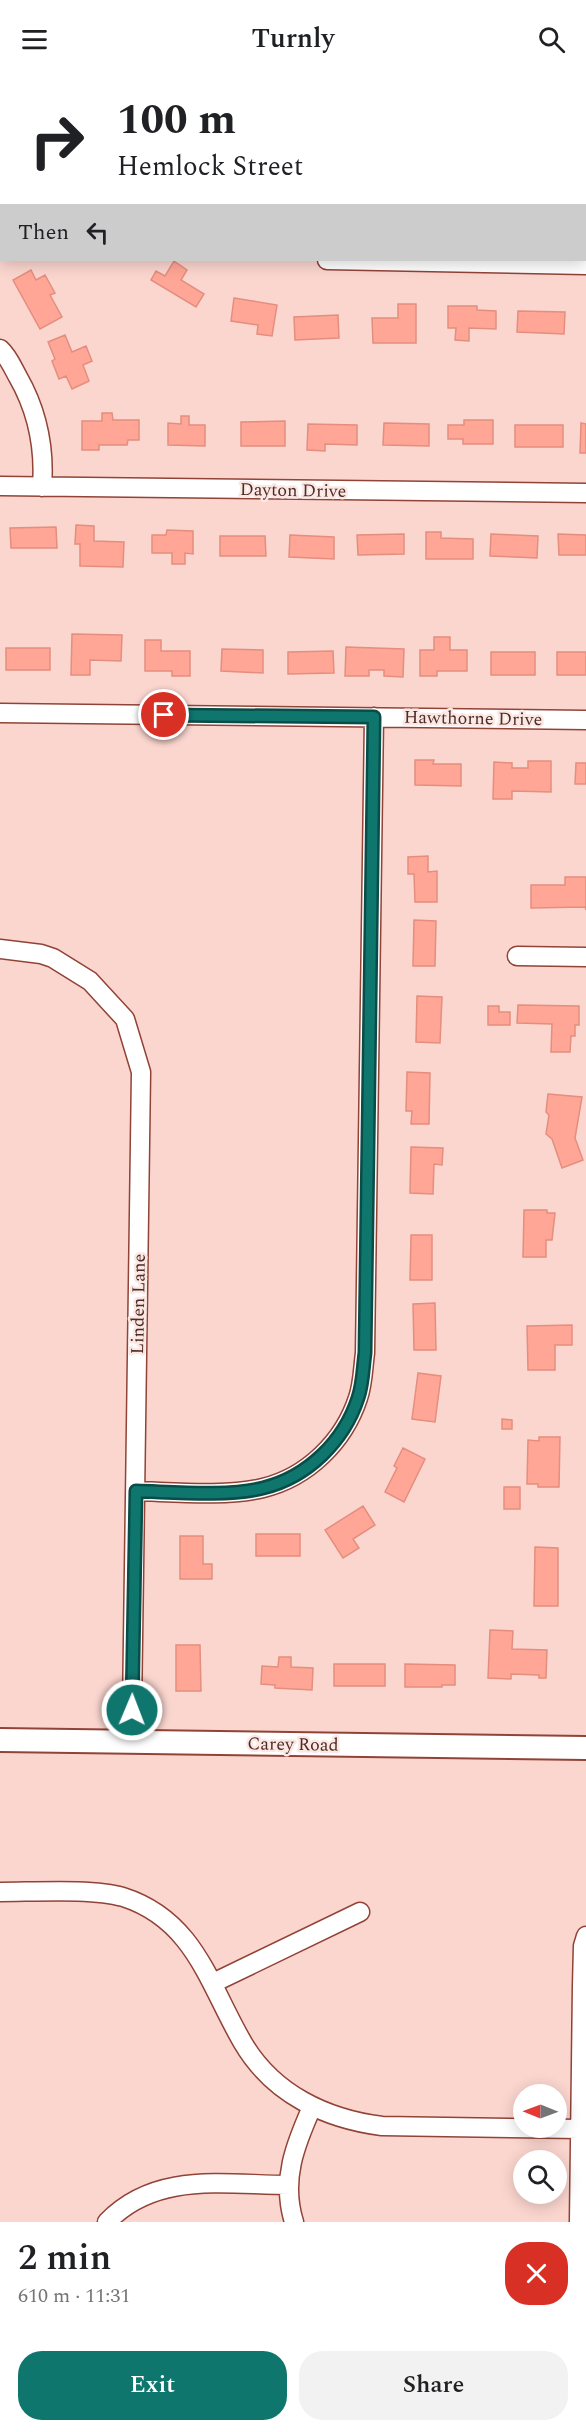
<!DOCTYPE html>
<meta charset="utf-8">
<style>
:root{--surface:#fff;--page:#f2f2f2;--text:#202124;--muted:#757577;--accent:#0f766e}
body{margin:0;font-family:Spectral,serif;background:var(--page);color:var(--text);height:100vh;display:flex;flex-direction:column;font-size:22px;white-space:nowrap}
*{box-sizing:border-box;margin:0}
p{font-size:20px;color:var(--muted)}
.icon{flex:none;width:33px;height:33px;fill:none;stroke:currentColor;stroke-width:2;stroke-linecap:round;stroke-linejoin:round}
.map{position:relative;height:2144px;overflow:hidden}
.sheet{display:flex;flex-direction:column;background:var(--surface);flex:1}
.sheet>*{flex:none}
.hud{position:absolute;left:0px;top:0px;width:586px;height:183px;box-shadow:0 3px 15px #0003;background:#fff;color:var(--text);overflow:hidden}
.needle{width:39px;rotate:271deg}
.controls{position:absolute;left:513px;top:2006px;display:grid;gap:12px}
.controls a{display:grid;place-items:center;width:54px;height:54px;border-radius:50%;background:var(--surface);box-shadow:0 3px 15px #0003;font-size:30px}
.pin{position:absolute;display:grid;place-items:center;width:51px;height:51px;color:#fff;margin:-26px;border:3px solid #fff;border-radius:50%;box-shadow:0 2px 6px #0007}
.me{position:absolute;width:66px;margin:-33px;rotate:1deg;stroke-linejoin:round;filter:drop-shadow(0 0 4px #0008)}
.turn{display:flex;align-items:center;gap:21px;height:126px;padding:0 18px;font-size:27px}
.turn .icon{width:78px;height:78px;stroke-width:2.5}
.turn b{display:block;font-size:42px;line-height:51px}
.then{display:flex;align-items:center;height:57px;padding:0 18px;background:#0003;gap:12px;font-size:22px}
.round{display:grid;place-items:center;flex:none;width:63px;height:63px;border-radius:24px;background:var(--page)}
.headline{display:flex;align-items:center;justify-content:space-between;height:102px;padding:0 18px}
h1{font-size:36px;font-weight:600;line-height:45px}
.cta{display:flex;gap:12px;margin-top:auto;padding:12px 18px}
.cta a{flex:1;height:69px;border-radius:24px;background:var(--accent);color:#fff;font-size:24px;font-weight:600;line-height:69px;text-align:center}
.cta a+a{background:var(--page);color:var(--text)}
header{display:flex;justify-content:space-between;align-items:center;height:78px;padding:0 18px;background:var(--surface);font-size:27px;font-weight:600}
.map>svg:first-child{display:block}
.building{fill:#ffa696;stroke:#e48e7f;stroke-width:1.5}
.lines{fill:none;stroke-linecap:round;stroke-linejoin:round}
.minor-casing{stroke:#904336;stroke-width:21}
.tertiary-casing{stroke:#904336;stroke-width:26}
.minor{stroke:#fff;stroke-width:18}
.tertiary{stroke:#fff;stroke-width:22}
.route-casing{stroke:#0a4d48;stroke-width:15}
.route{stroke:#0f766e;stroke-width:10}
.labels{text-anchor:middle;stroke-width:5;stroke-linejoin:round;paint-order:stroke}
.street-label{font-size:18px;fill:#4e2b24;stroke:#fbe8e4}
</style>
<header><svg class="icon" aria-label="menu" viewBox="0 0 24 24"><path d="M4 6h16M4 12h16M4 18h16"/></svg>Turnly<svg class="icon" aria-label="search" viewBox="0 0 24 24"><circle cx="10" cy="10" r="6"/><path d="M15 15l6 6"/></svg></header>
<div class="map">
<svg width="586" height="2144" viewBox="0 0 586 2144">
<rect width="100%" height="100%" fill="#fbd6cf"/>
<!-- building -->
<path class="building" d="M 174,183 L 187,192 L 181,202 L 204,216 L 196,229 L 151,202 L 156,193 L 165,198 Z
M 31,192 L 36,202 L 45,197 L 55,215 L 50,217 L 62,239 L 40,251 L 13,202 Z
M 234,220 L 277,227 L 272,258 L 257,256 L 258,247 L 231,243 Z
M 398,226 L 416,226 L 416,265 L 373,265 L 372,240 L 398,240 Z
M 448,228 L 477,228 L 477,232 L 496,233 L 496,251 L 469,250 L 469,263 L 455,262 L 456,250 L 448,250 Z
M 518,233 L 565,234 L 564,256 L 517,254 Z
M 338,237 L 339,260 L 295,262 L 294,239 Z
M 65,257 L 72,274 L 86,268 L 92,283 L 83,287 L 89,303 L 72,311 L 66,298 L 59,301 L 52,283 L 55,281 L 48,264 Z
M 102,335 L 112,335 L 113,342 L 139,342 L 139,362 L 128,362 L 127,367 L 99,367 L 99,372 L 82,372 L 82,343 L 102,343 Z
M 181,338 L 189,338 L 189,347 L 205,347 L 205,368 L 168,367 L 168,345 L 181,346 Z
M 464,342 L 493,342 L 493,366 L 463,366 L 463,361 L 448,361 L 448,347 L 464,347 Z
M 285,343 L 285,368 L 241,368 L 241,344 Z
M 384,345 L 429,346 L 429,368 L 383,367 Z
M 581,345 L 586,346 L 586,375 L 580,375 Z
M 308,346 L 357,347 L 357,367 L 325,366 L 325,373 L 307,372 Z
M 515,347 L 563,347 L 563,369 L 515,369 Z
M 76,447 L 94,448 L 94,463 L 124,464 L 123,489 L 80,488 L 80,466 L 75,466 Z
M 56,449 L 57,470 L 11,470 L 10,450 Z
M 167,452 L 193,453 L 193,476 L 185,475 L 185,486 L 172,486 L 172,475 L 152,475 L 152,457 L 166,457 Z
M 426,454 L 441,454 L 441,460 L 473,461 L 473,481 L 426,481 Z
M 404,456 L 404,476 L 358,477 L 357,457 Z
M 491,456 L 538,458 L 537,480 L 490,478 Z
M 558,456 L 586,457 L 586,477 L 559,477 Z
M 290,457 L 334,459 L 334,481 L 289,479 Z
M 220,458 L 265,458 L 266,478 L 220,478 Z
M 72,556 L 122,557 L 121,583 L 90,582 L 90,597 L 71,597 Z
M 434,559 L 450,559 L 450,572 L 467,572 L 467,593 L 437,593 L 437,598 L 420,598 L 420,572 L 434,572 Z
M 145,562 L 161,562 L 161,573 L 190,573 L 190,598 L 172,598 L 172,593 L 145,593 Z
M 346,569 L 404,571 L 403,599 L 384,598 L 384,592 L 369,592 L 369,598 L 345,598 Z
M 6,570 L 50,570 L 50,592 L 6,592 Z
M 222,571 L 263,572 L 263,595 L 221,593 Z
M 333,573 L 334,595 L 288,596 L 288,574 Z
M 491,574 L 535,574 L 535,597 L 491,597 Z
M 557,574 L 586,574 L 586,597 L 557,597 Z
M 415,682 L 434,682 L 433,686 L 461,686 L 461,708 L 415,707 Z
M 528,683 L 551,683 L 551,714 L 512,713 L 512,721 L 493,721 L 494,684 L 512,685 L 512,690 L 528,690 Z
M 576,685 L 586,685 L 586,706 L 575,706 Z
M 428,778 L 428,794 L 437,793 L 437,824 L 415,824 L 414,796 L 408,796 L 408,779 Z
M 565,799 L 586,799 L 586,832 L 585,829 L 531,830 L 531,807 L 565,807 Z
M 414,842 L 436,843 L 435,888 L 413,888 Z
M 417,918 L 442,919 L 440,965 L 416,964 Z
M 518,927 L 579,928 L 579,947 L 575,947 L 575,958 L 571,958 L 570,974 L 551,974 L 552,946 L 517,945 Z
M 488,928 L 499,928 L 499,934 L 510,934 L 510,947 L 488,947 Z
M 407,994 L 430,995 L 429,1046 L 411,1046 L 412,1033 L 406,1033 Z
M 548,1016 L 582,1019 L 575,1060 L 583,1082 L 562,1090 L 552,1061 L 546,1056 L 549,1037 L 546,1034 Z
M 411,1069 L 443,1070 L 442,1087 L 434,1086 L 433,1116 L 410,1115 Z
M 524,1132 L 547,1132 L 547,1135 L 555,1135 L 552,1162 L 546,1162 L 546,1179 L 523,1179 Z
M 411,1157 L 432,1157 L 432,1202 L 410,1202 Z
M 435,1225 L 436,1272 L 414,1272 L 413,1226 Z
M 572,1247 L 572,1267 L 555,1267 L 555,1292 L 528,1292 L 527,1248 Z
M 418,1295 L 441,1298 L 435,1344 L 412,1341 Z
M 502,1341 L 512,1342 L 512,1351 L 502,1351 Z
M 539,1359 L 560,1359 L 559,1409 L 538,1409 L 538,1406 L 527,1406 L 528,1362 L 539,1363 Z
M 403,1370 L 425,1381 L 404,1424 L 385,1414 L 397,1390 L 394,1388 Z
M 504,1409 L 520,1409 L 520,1431 L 504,1431 Z
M 363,1428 L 375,1447 L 353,1461 L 359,1470 L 343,1480 L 325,1452 Z
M 256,1456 L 300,1456 L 300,1478 L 256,1478 Z
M 180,1458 L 203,1458 L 203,1486 L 212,1486 L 212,1501 L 180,1501 Z
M 535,1469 L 558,1470 L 558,1528 L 534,1528 Z
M 490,1552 L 513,1553 L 512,1571 L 547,1572 L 546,1600 L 539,1600 L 539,1597 L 511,1596 L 511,1601 L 488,1600 Z
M 176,1567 L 200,1567 L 201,1613 L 176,1613 Z
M 279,1579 L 291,1579 L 291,1589 L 313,1590 L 312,1612 L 275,1610 L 275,1607 L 261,1606 L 262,1588 L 278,1589 Z
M 334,1586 L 385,1586 L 385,1608 L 334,1608 Z
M 405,1586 L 455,1587 L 455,1607 L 442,1607 L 442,1609 L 405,1609 Z"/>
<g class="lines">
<defs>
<path id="minor" d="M 31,0 L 33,2
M 327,182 L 586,187
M 0,271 C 8,278 13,290 18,299 C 38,334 45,369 42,409
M 0,408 L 586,415
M 0,635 L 586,642
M 0,871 L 41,876 L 53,880 L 90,903 L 125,941 L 141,994 L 132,1632 L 133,1663
M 517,878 L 586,879
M 136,1413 C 173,1414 227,1419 263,1410 C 308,1399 344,1363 358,1320 C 363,1306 363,1289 365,1275 L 374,639
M 0,1814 C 33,1814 93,1810 123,1819 C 195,1842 209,1907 243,1965 C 273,2016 326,2041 382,2048 L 580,2051
M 213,1905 L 360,1834
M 107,2144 C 156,2093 224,2107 289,2107
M 294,2144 C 281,2102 295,2067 312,2029
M 579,2144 L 582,1908 L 583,1868 L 586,1858"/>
<path id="tertiary" d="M 0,1662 L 586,1670"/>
</defs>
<!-- minor casing -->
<use href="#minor" class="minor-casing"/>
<!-- tertiary casing -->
<use href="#tertiary" class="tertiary-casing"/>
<!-- minor -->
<use href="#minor" class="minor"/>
<!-- tertiary -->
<use href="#tertiary" class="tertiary"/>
</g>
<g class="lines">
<defs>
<path id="route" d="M 132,1632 L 136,1413 C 173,1414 227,1419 263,1410 C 308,1399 344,1363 358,1320 C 363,1306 363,1289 365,1275 L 374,639 L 164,637"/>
</defs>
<!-- route casing -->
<use href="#route" class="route-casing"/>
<!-- route -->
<use href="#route" class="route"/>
</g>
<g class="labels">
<!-- street labels -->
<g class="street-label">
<text transform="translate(293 412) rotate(1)" y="6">Dayton Drive</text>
<text transform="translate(473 640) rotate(1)" y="6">Hawthorne Drive</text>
<text transform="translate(138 1226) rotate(-89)" y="6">Linden Lane</text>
<text transform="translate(293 1666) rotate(1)" y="6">Carey Road</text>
</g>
</g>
</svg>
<div class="controls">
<a><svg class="needle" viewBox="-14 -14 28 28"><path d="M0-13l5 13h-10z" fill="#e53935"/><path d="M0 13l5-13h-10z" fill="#757577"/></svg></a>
<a><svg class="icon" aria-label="search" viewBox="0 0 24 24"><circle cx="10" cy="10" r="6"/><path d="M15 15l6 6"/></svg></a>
</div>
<div class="pin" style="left:164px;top:637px;background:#d93025"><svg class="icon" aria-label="arrive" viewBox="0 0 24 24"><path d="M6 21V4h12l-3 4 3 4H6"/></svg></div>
<svg class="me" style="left:132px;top:1632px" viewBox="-20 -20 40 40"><circle r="17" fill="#0f766e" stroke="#fff" stroke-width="3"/><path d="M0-11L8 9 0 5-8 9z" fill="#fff"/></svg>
<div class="hud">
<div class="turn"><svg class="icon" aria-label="right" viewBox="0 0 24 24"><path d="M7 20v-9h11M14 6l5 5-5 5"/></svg><div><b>100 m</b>Hemlock Street</div></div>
<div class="then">Then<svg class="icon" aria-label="left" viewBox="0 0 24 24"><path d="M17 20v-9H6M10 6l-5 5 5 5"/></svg></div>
</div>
</div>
<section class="sheet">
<div class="headline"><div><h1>2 min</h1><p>610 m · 11:31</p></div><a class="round" style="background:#d93025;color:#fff"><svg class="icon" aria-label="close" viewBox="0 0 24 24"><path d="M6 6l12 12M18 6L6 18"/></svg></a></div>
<div class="cta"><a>Exit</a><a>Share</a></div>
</section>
